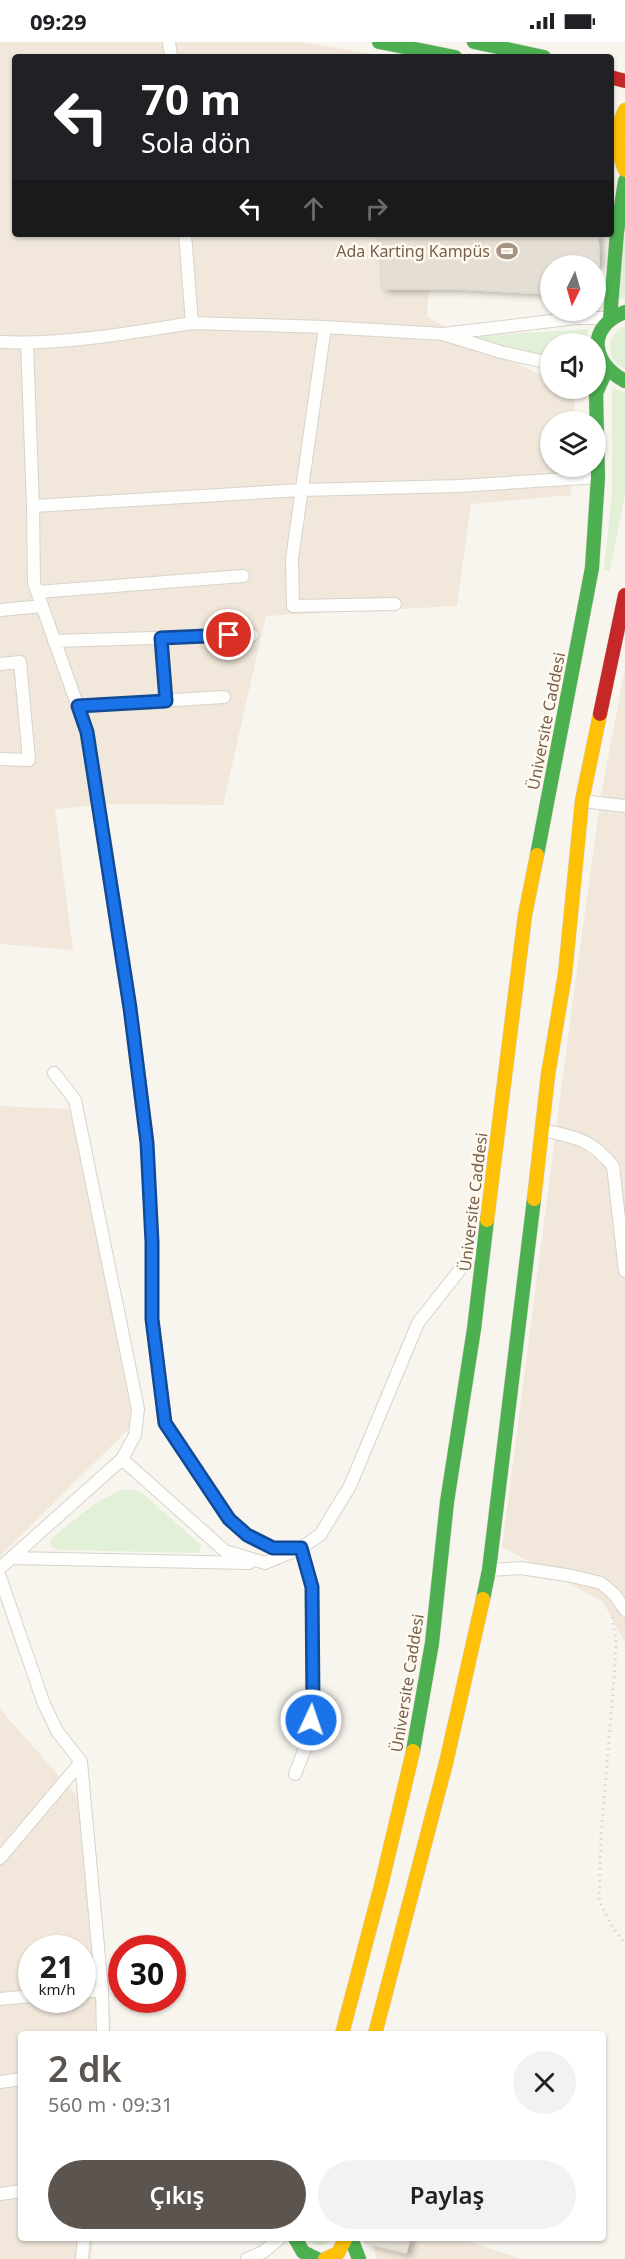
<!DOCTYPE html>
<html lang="tr">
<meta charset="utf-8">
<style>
:root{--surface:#fff;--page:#f2f2f2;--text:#202124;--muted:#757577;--accent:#5c554f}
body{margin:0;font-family:"Noto Sans",sans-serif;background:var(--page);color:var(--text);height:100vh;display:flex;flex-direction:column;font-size:22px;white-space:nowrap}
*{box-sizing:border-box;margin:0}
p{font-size:20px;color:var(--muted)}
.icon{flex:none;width:33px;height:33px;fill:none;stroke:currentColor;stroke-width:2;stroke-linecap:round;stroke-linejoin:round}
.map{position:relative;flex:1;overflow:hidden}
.details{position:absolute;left:18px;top:1989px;width:588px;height:210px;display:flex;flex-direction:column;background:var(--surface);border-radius:6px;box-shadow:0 2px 4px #0004}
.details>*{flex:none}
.hud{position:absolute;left:12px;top:12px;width:602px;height:183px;border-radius:6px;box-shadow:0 2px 4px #0004;background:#202124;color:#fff;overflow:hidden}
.needle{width:39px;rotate:185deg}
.tools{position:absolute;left:540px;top:213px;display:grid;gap:12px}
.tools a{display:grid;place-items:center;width:66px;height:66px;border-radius:50%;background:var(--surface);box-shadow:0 2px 4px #0004;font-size:30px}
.speed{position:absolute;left:18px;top:1893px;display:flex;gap:12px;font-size:30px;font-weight:700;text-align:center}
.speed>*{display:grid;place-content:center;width:78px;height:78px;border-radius:50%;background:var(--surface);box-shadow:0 2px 4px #0004;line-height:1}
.speed small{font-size:15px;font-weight:400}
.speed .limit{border:9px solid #d22;background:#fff;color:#111}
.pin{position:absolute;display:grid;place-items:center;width:51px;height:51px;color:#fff;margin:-26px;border:3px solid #fff;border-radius:50%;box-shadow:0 2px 6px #0007}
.me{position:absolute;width:66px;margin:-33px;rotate:3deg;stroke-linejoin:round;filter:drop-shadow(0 0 4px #0008)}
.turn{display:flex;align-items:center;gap:21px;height:126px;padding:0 30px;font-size:27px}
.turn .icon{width:78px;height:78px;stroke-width:2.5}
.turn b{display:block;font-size:42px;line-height:51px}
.lanes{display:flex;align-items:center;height:57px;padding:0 30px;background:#0003;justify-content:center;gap:30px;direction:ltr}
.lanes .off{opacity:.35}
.round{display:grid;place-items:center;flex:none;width:63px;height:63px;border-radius:32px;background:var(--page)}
.overview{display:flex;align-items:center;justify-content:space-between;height:102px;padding:0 30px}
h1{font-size:36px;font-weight:600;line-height:45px;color:var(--accent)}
.action{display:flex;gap:12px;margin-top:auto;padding:12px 30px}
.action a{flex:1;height:69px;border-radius:36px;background:var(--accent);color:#fff;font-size:24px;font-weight:600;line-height:69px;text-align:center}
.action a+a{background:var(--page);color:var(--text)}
.status{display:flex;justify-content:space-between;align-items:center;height:42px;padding:0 30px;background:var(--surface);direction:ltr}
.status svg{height:16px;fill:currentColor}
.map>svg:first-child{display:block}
.residential{fill:#f1e8db;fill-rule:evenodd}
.green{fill:#e3f0d8}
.building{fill:#e5ded5;stroke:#e2d9cf;stroke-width:1.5;filter:url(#shadow)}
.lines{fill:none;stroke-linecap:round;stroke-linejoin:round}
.street-casing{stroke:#d8d2cb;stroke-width:14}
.fast-casing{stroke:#d8d2cb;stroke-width:15}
.slow-casing{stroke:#d8d2cb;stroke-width:15}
.jam-casing{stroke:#d8d2cb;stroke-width:15}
.path{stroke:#dbd5ce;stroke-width:3;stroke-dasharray:1.5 4.5;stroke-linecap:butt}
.street{stroke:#fefefc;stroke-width:12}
.fast{stroke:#4caf50;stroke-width:14}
.slow{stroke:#ffc107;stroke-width:14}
.jam{stroke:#c62828;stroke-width:14}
.route-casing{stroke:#114b97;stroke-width:15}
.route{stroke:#1a73e8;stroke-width:10}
.labels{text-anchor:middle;stroke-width:5;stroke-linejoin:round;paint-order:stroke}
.poi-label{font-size:16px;fill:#795f4b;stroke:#fffaf0;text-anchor:end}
.street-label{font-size:16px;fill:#795f4b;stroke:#fffaf0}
</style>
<div class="status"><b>09:29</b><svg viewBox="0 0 49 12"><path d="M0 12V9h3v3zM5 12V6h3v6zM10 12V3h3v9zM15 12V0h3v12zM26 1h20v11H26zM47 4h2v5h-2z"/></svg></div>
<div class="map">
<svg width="625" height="2217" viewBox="0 0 625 2217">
<defs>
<filter id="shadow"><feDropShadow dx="5" dy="3" stdDeviation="3" flood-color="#0004"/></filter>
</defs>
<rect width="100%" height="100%" fill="#f8f5ee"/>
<!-- residential -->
<path class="residential" d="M 0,0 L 303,0 L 389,15 L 15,15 L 15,192 L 433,192 L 427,275 L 550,338 L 550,346 L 567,347 L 575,351 L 574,379 L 550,380 L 550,424 L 572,425 L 571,453 L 471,462 L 457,564 L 266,574 L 223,763 L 117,762 L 55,767 L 73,908 L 0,902 Z
M 625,625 L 625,1601 L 603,1560 L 502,1505 L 572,964 L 601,753 Z
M 0,1064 L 70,1067 L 138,1378 L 0,1514 Z
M 0,1667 L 77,1754 L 111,1976 L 110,1992 L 21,1992 L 21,2196 L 93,2196 L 91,2217 L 0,2217 ZM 32,1906 L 82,1906 L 82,1958 L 32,1958 Z
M 370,2196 L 459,2196 L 521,2217 L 377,2217 Z"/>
<!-- green -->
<path class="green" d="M 625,192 L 625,257 L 616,257 Z
M 625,284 L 625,327 C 605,318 605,293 625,284 Z
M 589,287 L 585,301 L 550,302 L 550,314 L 489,303 L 462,295 Z
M 612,346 L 625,350 L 625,453 L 610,529 L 604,528 L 612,452 Z
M 122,1448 L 135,1448 L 142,1451 L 201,1503 L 199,1511 L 60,1508 L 52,1505 L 50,1500 L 53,1495 C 75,1477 96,1458 122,1448 Z
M 307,2196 L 333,2196 C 326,2206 314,2206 307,2196 Z"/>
<!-- building -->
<path class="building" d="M 378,192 L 598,192 L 599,224 L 550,224 L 550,252 L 461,247 L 382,247 Z
M 364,2196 L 410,2196 L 406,2211 L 365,2201 Z"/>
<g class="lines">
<defs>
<path id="street" d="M 169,0 L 171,15
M 185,192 L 192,281 L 325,285
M 0,300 C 64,303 129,291 192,281
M 27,301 L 33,464
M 550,321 L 501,310 L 443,292 L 576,276 L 610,276
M 37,550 L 243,534
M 395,562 L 293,564 L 292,517 L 325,285 L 443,292
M 0,568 L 42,564
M 161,595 L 166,659
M 54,599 L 252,593
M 0,622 L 20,620 L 29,718 L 0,717
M 78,664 L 224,655
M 582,759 L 625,764
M 54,1031 L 75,1058 L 138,1367 L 135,1393 L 122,1417
M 543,1088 C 576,1096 590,1096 613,1124 L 625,1229
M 11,1516 L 249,1521
M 0,1526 L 122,1417 L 225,1509 L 265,1521 L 301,1506 L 320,1493 L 350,1444 L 418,1281 L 484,1197
M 489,1528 L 521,1526 L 572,1534 L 601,1541 L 615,1553 L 625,1568
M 0,1535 L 44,1662 L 57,1689 L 81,1720 L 102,1948 L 103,1992
M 295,1732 L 309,1696 L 313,1661 L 312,1545 L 301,1506 L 273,1506 L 247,1493 L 229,1477 L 165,1381 L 152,1277 L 152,1200 L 147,1101 L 130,966 L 87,690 L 34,541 L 33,464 L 301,448 L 459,444 L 598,435
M 0,1816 L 81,1720
M 82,1950 L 102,1948
M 0,1957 L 32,1954
M 0,2040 L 21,2037
M 0,2152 L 21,2149
M 82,2217 L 84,2196
M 247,2217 L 263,2210 L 280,2196"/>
<path id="fast" d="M 379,0 L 455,15
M 474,0 L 544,15
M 625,270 C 586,285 591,321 625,339
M 610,276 L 617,190 L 625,139
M 537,813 L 592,526 L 598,435 L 596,351 L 606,329
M 483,1557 L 489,1528 L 534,1157
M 413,1709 L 432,1601 L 447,1460 L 474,1287 L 487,1178
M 295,2196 L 303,2210 L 317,2217
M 351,2196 L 359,2217"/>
<path id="slow" d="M 625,68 C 615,88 616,108 625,128
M 534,1157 L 548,1033 L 565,932 L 582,759 L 600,672
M 487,1178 L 525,873 L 537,813
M 342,1992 L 382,1840 L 413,1709
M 375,1992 L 446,1721 L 483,1557
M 325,2217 L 338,2211 L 346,2196"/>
<path id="jam" d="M 610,35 L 625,39
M 600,672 L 625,553"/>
</defs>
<!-- street casing -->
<use href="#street" class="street-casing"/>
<!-- fast casing -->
<use href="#fast" class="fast-casing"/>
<!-- slow casing -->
<use href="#slow" class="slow-casing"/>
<!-- jam casing -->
<use href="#jam" class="jam-casing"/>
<!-- path -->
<path class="path" d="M 612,1575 L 616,1598 L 615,1624 L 601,1795 L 599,1858 L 610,1881 L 625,1902"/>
<!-- street -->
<use href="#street" class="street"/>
<!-- fast -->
<use href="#fast" class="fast"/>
<!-- slow -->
<use href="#slow" class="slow"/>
<!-- jam -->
<use href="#jam" class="jam"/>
</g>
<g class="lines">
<defs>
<path id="route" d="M 229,593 L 161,596 L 166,659 L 78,664 L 87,690 L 130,966 L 147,1101 L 152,1200 L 152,1277 L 165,1381 L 229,1477 L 247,1493 L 273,1506 L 301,1506 L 312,1545 L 313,1661 L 311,1678"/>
</defs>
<!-- route casing -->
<use href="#route" class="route-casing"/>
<!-- route -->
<use href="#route" class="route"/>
</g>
<!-- icons -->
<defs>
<symbol id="stadium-bare" viewBox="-9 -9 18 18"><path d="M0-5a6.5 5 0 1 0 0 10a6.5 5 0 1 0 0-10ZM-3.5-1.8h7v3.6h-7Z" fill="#a59484" stroke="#fffaf0" stroke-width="2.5" paint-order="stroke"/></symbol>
</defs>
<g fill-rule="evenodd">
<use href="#stadium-bare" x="492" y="194" width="30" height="30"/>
</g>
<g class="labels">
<!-- poi labels -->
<g class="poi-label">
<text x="490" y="215">Ada Karting Kampüs</text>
</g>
<!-- street labels -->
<g class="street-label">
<text transform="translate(546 679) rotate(-79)" y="6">Üniversite Caddesi</text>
<text transform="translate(473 1160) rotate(-83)" y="6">Üniversite Caddesi</text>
<text transform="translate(407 1641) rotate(-81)" y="6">Üniversite Caddesi</text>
</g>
</g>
</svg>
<div class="tools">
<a><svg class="needle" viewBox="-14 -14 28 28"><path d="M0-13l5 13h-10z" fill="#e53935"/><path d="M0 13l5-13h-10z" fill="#757577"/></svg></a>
<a><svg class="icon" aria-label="sound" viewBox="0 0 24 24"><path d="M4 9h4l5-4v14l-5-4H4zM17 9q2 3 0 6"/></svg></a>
<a><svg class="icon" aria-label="layers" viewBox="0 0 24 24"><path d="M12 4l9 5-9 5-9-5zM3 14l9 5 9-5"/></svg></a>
</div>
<div class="speed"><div>21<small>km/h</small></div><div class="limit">30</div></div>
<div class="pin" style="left:229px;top:593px;background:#d93025"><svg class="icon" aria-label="arrive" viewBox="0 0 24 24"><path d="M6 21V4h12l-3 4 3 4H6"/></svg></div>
<svg class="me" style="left:311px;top:1678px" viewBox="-20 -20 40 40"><circle r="17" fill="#1a73e8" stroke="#fff" stroke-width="3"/><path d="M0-11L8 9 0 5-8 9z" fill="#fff"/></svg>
<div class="hud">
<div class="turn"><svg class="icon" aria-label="left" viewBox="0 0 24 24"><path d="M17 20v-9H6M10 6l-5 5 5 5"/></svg><div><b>70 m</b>Sola dön</div></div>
<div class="lanes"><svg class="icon" aria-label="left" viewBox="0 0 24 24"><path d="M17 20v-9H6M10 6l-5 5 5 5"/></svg><svg class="icon off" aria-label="ahead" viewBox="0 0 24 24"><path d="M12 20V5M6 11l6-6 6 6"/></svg><svg class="icon off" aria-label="right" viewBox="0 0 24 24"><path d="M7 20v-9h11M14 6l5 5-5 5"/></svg></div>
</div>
<section class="details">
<div class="overview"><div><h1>2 dk</h1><p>560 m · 09:31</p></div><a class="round"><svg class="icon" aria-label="close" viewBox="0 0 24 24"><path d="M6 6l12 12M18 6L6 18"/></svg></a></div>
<div class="action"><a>Çıkış</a><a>Paylaş</a></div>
</section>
</div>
